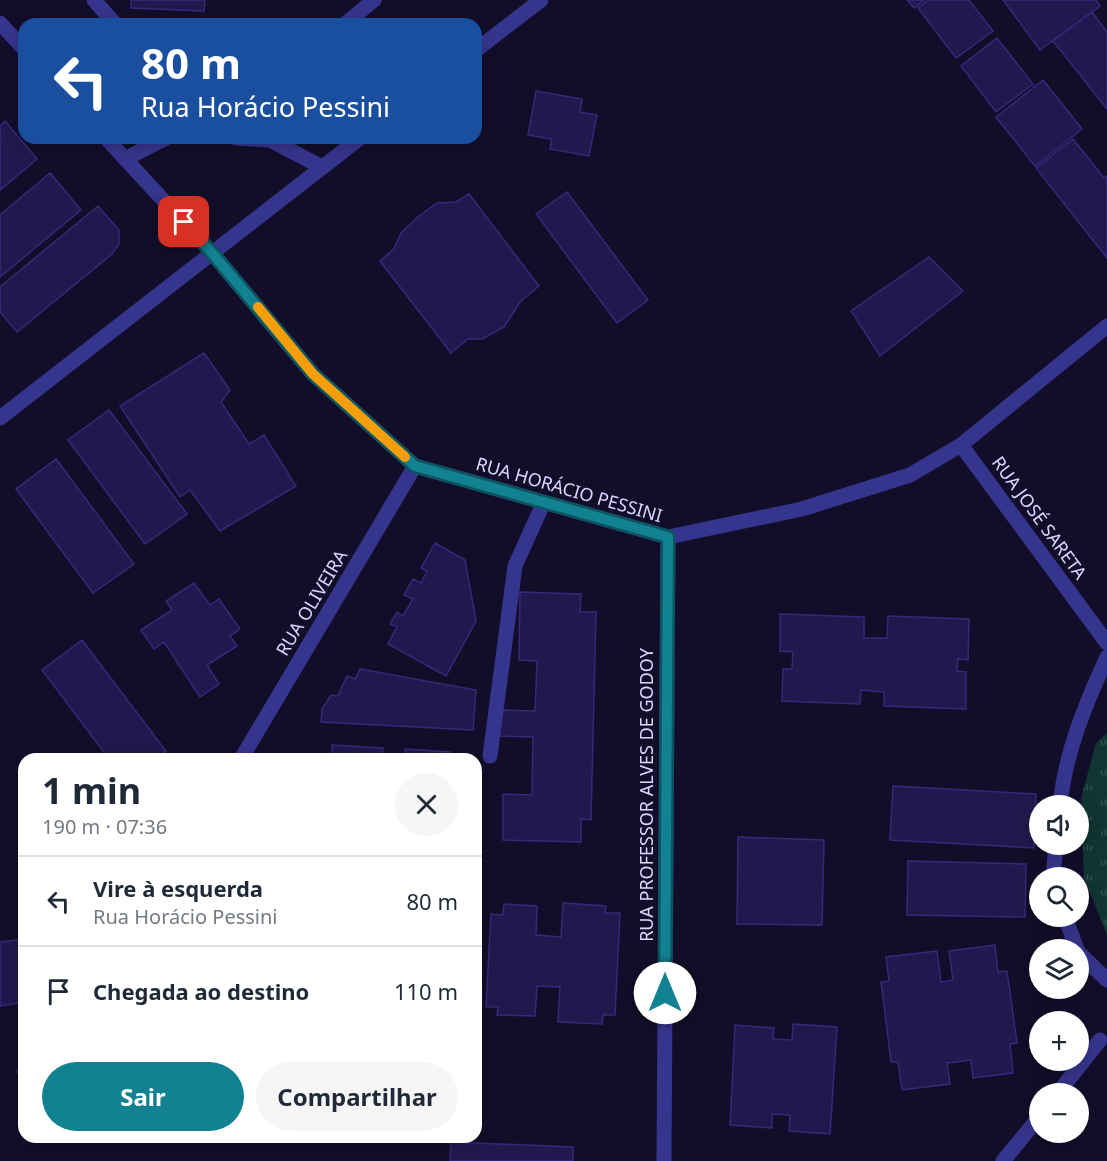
<!DOCTYPE html>
<html lang="pt">
<meta charset="utf-8">
<style>
:root{--surface:#fff;--page:#f6f6f7;--text:#1f2937;--muted:#747a83;--line:#e0e1e3;--accent:#128191}
body{margin:0;font-family:"Noto Sans",sans-serif;background:var(--page);color:var(--text);height:100vh;display:flex;flex-direction:column;font-size:22px;white-space:nowrap}
*{box-sizing:border-box;margin:0}
p{font-size:20px;color:var(--muted)}
.icon{flex:none;width:33px;height:33px;fill:none;stroke:currentColor;stroke-width:2;stroke-linecap:round;stroke-linejoin:round}
.map{position:relative;flex:1;overflow:hidden}
.side{position:absolute;left:18px;top:753px;width:464px;height:390px;display:flex;flex-direction:column;background:var(--surface);border-radius:18px;box-shadow:0 3px 15px #0003}
.side>*{flex:none}
.top-card{position:absolute;left:18px;top:18px;width:464px;height:126px;border-radius:18px;box-shadow:0 3px 15px #0003;background:#1a4fa0;color:#fff;overflow:hidden}
.tools{position:absolute;left:1029px;top:795px;display:grid;gap:12px}
.tools a{display:grid;place-items:center;width:60px;height:60px;border-radius:50%;background:var(--surface);box-shadow:0 3px 15px #0003;font-size:30px}
.pin{position:absolute;display:grid;place-items:center;width:51px;height:51px;color:#fff;margin:-26px;border-radius:12px;box-shadow:0 3px 9px #0006}
.me{position:absolute;width:66px;margin:-33px;rotate:0deg;stroke-linejoin:round;filter:drop-shadow(0 0 4px #0008)}
.turn{display:flex;align-items:center;gap:21px;height:126px;padding:0 24px;font-size:27px}
.turn .icon{width:78px;height:78px;stroke-width:2.5}
.turn b{display:block;font-size:42px;line-height:51px}
.round{display:grid;place-items:center;flex:none;width:63px;height:63px;border-radius:32px;background:var(--page)}
.head{display:flex;align-items:center;justify-content:space-between;height:102px;padding:0 24px}
h1{font-size:36px;font-weight:700;line-height:45px}
.button{display:flex;gap:12px;margin-top:auto;padding:12px 24px}
.button a{flex:1;height:69px;border-radius:36px;background:var(--accent);color:#fff;font-size:24px;font-weight:700;line-height:69px;text-align:center}
.button a+a{background:var(--page);color:var(--text)}
ul{padding:0;list-style:none}
li{display:flex;align-items:center;gap:18px;height:90px;padding:0 24px;border-top:2px solid var(--line)}
li div{flex:1}
li b{display:block;font-size:22px}
li em{font-style:normal}
.map>svg:first-child{display:block}
.park{fill:url(#park-tufts)}
.building{fill:#22184d;stroke:#37287b;stroke-width:1.5}
.lines{fill:none;stroke-linecap:round;stroke-linejoin:round}
.lane{stroke:#36358d;stroke-width:15}
.street{stroke:#36358d;stroke-width:15}
.route-casing{stroke:#0c545e;stroke-width:15}
.route{stroke:#128191;stroke-width:10}
.slow{stroke:#f59e0b;stroke-width:10}
.labels{text-anchor:middle;stroke-width:6;stroke-linejoin:round;paint-order:stroke}
.street-label{font-size:18px;fill:#dbd7ff;stroke:#120e2a}
</style>
<div class="map">
<svg width="1107" height="1161" viewBox="0 0 1107 1161">
<defs>
<pattern id="park-tufts" width="24" height="20" patternUnits="userSpaceOnUse" patternTransform="scale(1.5)"><rect width="24" height="20" fill="#103532"/><path d="M3 7l-1-3M5 7V3M7 7l1-3M15 17l-1-3M17 17v-4M19 17l1-3" fill="none" stroke="#325251"/></pattern>
</defs>
<rect width="100%" height="100%" fill="#120e2a"/>
<!-- park -->
<path class="park" d="M 1107,733 L 1107,935 L 1084,878 L 1081,798 L 1096,743 Z"/>
<!-- building -->
<path class="building" d="M 131,0 L 205,0 L 204,11 L 131,8 Z
M 907,0 L 924,0 L 914,8 Z
M 928,0 L 969,0 L 993,31 L 956,58 L 918,8 Z
M 1003,0 L 1096,0 L 1100,6 L 1040,50 Z
M 1092,12 L 1107,32 L 1107,109 L 1053,41 Z
M 997,38 L 1033,84 L 996,112 L 961,66 Z
M 1043,80 L 1082,129 L 1035,166 L 996,117 Z
M 536,91 L 582,99 L 580,112 L 597,115 L 589,156 L 550,149 L 552,139 L 528,135 Z
M 5,121 L 37,159 L 0,190 L 0,126 Z
M 1073,139 L 1104,178 L 1107,176 L 1107,258 L 1036,168 Z
M 50,173 L 81,210 L 0,277 L 0,215 Z
M 567,192 L 648,300 L 617,323 L 536,214 Z
M 469,194 L 539,286 L 520,302 L 504,327 L 482,339 L 468,339 L 451,353 L 380,261 L 394,249 L 401,233 L 419,216 L 437,203 L 456,202 Z
M 98,206 L 119,230 L 119,244 L 112,254 L 17,332 L 0,312 L 0,287 Z
M 929,257 L 963,291 L 880,356 L 851,311 Z
M 204,353 L 230,390 L 221,402 L 249,444 L 264,435 L 296,486 L 220,531 L 190,490 L 180,497 L 120,406 Z
M 109,410 L 187,514 L 145,544 L 68,440 Z
M 56,459 L 134,564 L 93,593 L 16,489 Z
M 435,543 L 465,560 L 476,621 L 446,676 L 388,644 L 397,627 L 390,624 L 397,612 L 403,616 L 413,599 L 404,595 L 413,579 L 421,583 L 427,571 L 421,568 Z
M 194,583 L 210,605 L 219,599 L 240,629 L 230,636 L 237,646 L 207,665 L 219,684 L 200,697 L 164,642 L 154,649 L 141,630 L 172,610 L 166,601 Z
M 520,592 L 581,594 L 580,612 L 596,612 L 591,820 L 581,819 L 581,842 L 503,840 L 503,794 L 532,795 L 533,737 L 500,736 L 501,710 L 535,711 L 537,661 L 519,660 Z
M 780,614 L 864,617 L 864,638 L 887,638 L 888,616 L 969,619 L 968,660 L 958,659 L 957,671 L 966,672 L 966,709 L 884,706 L 884,692 L 861,690 L 860,704 L 782,701 L 783,669 L 792,669 L 793,652 L 780,651 Z
M 82,640 L 166,751 L 155,759 L 109,759 L 42,670 Z
M 360,669 L 476,690 L 473,730 L 321,722 L 322,709 L 331,695 L 338,696 L 347,676 L 355,679 Z
M 332,745 L 383,748 L 382,759 L 332,759 Z
M 405,749 L 450,752 L 449,759 L 405,759 Z
M 893,786 L 1036,794 L 1034,848 L 890,840 Z
M 738,837 L 824,840 L 822,925 L 737,924 Z
M 908,861 L 1026,864 L 1025,917 L 907,915 Z
M 563,903 L 606,906 L 605,913 L 620,913 L 615,1015 L 603,1015 L 602,1024 L 558,1022 L 560,987 L 537,986 L 535,1016 L 497,1015 L 498,1007 L 486,1007 L 491,914 L 503,915 L 504,904 L 537,906 L 536,935 L 561,937 Z
M 24,939 L 24,1002 L 0,1006 L 0,942 Z
M 995,945 L 998,972 L 1007,971 L 1017,1043 L 1010,1044 L 1013,1073 L 973,1078 L 971,1060 L 947,1063 L 950,1084 L 902,1090 L 898,1062 L 891,1062 L 881,982 L 889,981 L 886,957 L 937,951 L 941,982 L 953,980 L 949,951 Z
M 793,1024 L 837,1027 L 830,1134 L 789,1131 L 790,1115 L 772,1114 L 772,1128 L 730,1125 L 735,1025 L 774,1028 L 773,1039 L 792,1040 Z
M 24,1058 L 24,1075 L 17,1072 Z
M 451,1142 L 573,1147 L 573,1161 L 450,1161 Z"/>
<g class="lines">
<!-- lane -->
<path class="lane" d="M 94,0 L 115,24
M 345,24 L 374,0
M 236,138 L 270,140 L 322,167
M 125,159 L 166,138
M 490,756 L 515,566 L 543,504
M 1057,1094 L 1100,1040
M 1003,1161 L 1040,1116"/>
<!-- street -->
<path class="street" d="M 0,23 L 24,49
M 476,50 L 541,0
M 106,138 L 213,254 L 313,374 L 415,466 L 668,537 L 802,509 L 910,475 L 961,445 L 1107,326
M 0,418 L 360,138
M 961,445 L 1107,643
M 241,759 L 415,466
M 1060,806 C 1065,753 1085,705 1107,657
M 1053,878 L 1056,844
M 1065,916 L 1077,950
M 1078,952 L 1107,980
M 664,1161 L 668,537"/>
</g>
<g class="lines">
<defs>
<path id="route" d="M 184,222 L 213,254 L 313,374 L 415,466 L 668,537 L 665,993"/>
</defs>
<!-- route casing -->
<use href="#route" class="route-casing"/>
<!-- route -->
<use href="#route" class="route"/>
<!-- slow -->
<path class="slow" d="M 258,307 L 313,374 L 405,457"/>
</g>
<g class="labels">
<!-- street labels -->
<g class="street-label">
<text transform="translate(569 490) rotate(16)" y="6">RUA HORÁCIO PESSINI</text>
<text transform="translate(1039 518) rotate(54)" y="6">RUA JOSÉ SARETA</text>
<text transform="translate(312 603) rotate(-59)" y="6">RUA OLIVEIRA</text>
<text transform="translate(647 795) rotate(-90)" y="6">RUA PROFESSOR ALVES DE GODOY</text>
</g>
</g>
</svg>
<div class="tools">
<a><svg class="icon" aria-label="sound" viewBox="0 0 24 24"><path d="M4 9h4l5-4v14l-5-4H4zM17 9q2 3 0 6"/></svg></a>
<a><svg class="icon" aria-label="search" viewBox="0 0 24 24"><circle cx="10" cy="10" r="6"/><path d="M15 15l6 6"/></svg></a>
<a><svg class="icon" aria-label="layers" viewBox="0 0 24 24"><path d="M12 4l9 5-9 5-9-5zM3 14l9 5 9-5"/></svg></a>
<a>+</a>
<a>−</a>
</div>
<div class="pin" style="left:184px;top:222px;background:#d93025"><svg class="icon" aria-label="arrive" viewBox="0 0 24 24"><path d="M6 21V4h12l-3 4 3 4H6"/></svg></div>
<svg class="me" style="left:665px;top:993px" viewBox="-20 -20 40 40"><circle r="19" fill="#fff"/><path d="M0-13L10 11 0 6-10 11z" fill="#128191"/></svg>
<div class="top-card">
<div class="turn"><svg class="icon" aria-label="left" viewBox="0 0 24 24"><path d="M17 20v-9H6M10 6l-5 5 5 5"/></svg><div><b>80 m</b>Rua Horácio Pessini</div></div>
</div>
<section class="side">
<div class="head"><div><h1>1 min</h1><p>190 m · 07:36</p></div><a class="round"><svg class="icon" aria-label="close" viewBox="0 0 24 24"><path d="M6 6l12 12M18 6L6 18"/></svg></a></div>
<ul>
<li><svg class="icon" aria-label="left" viewBox="0 0 24 24"><path d="M17 20v-9H6M10 6l-5 5 5 5"/></svg><div><b>Vire à esquerda</b><p>Rua Horácio Pessini</p></div><em>80 m</em></li>
<li><svg class="icon" aria-label="arrive" viewBox="0 0 24 24"><path d="M6 21V4h12l-3 4 3 4H6"/></svg><div><b>Chegada ao destino</b></div><em>110 m</em></li>
</ul>
<div class="button"><a>Sair</a><a>Compartilhar</a></div>
</section>
</div>
